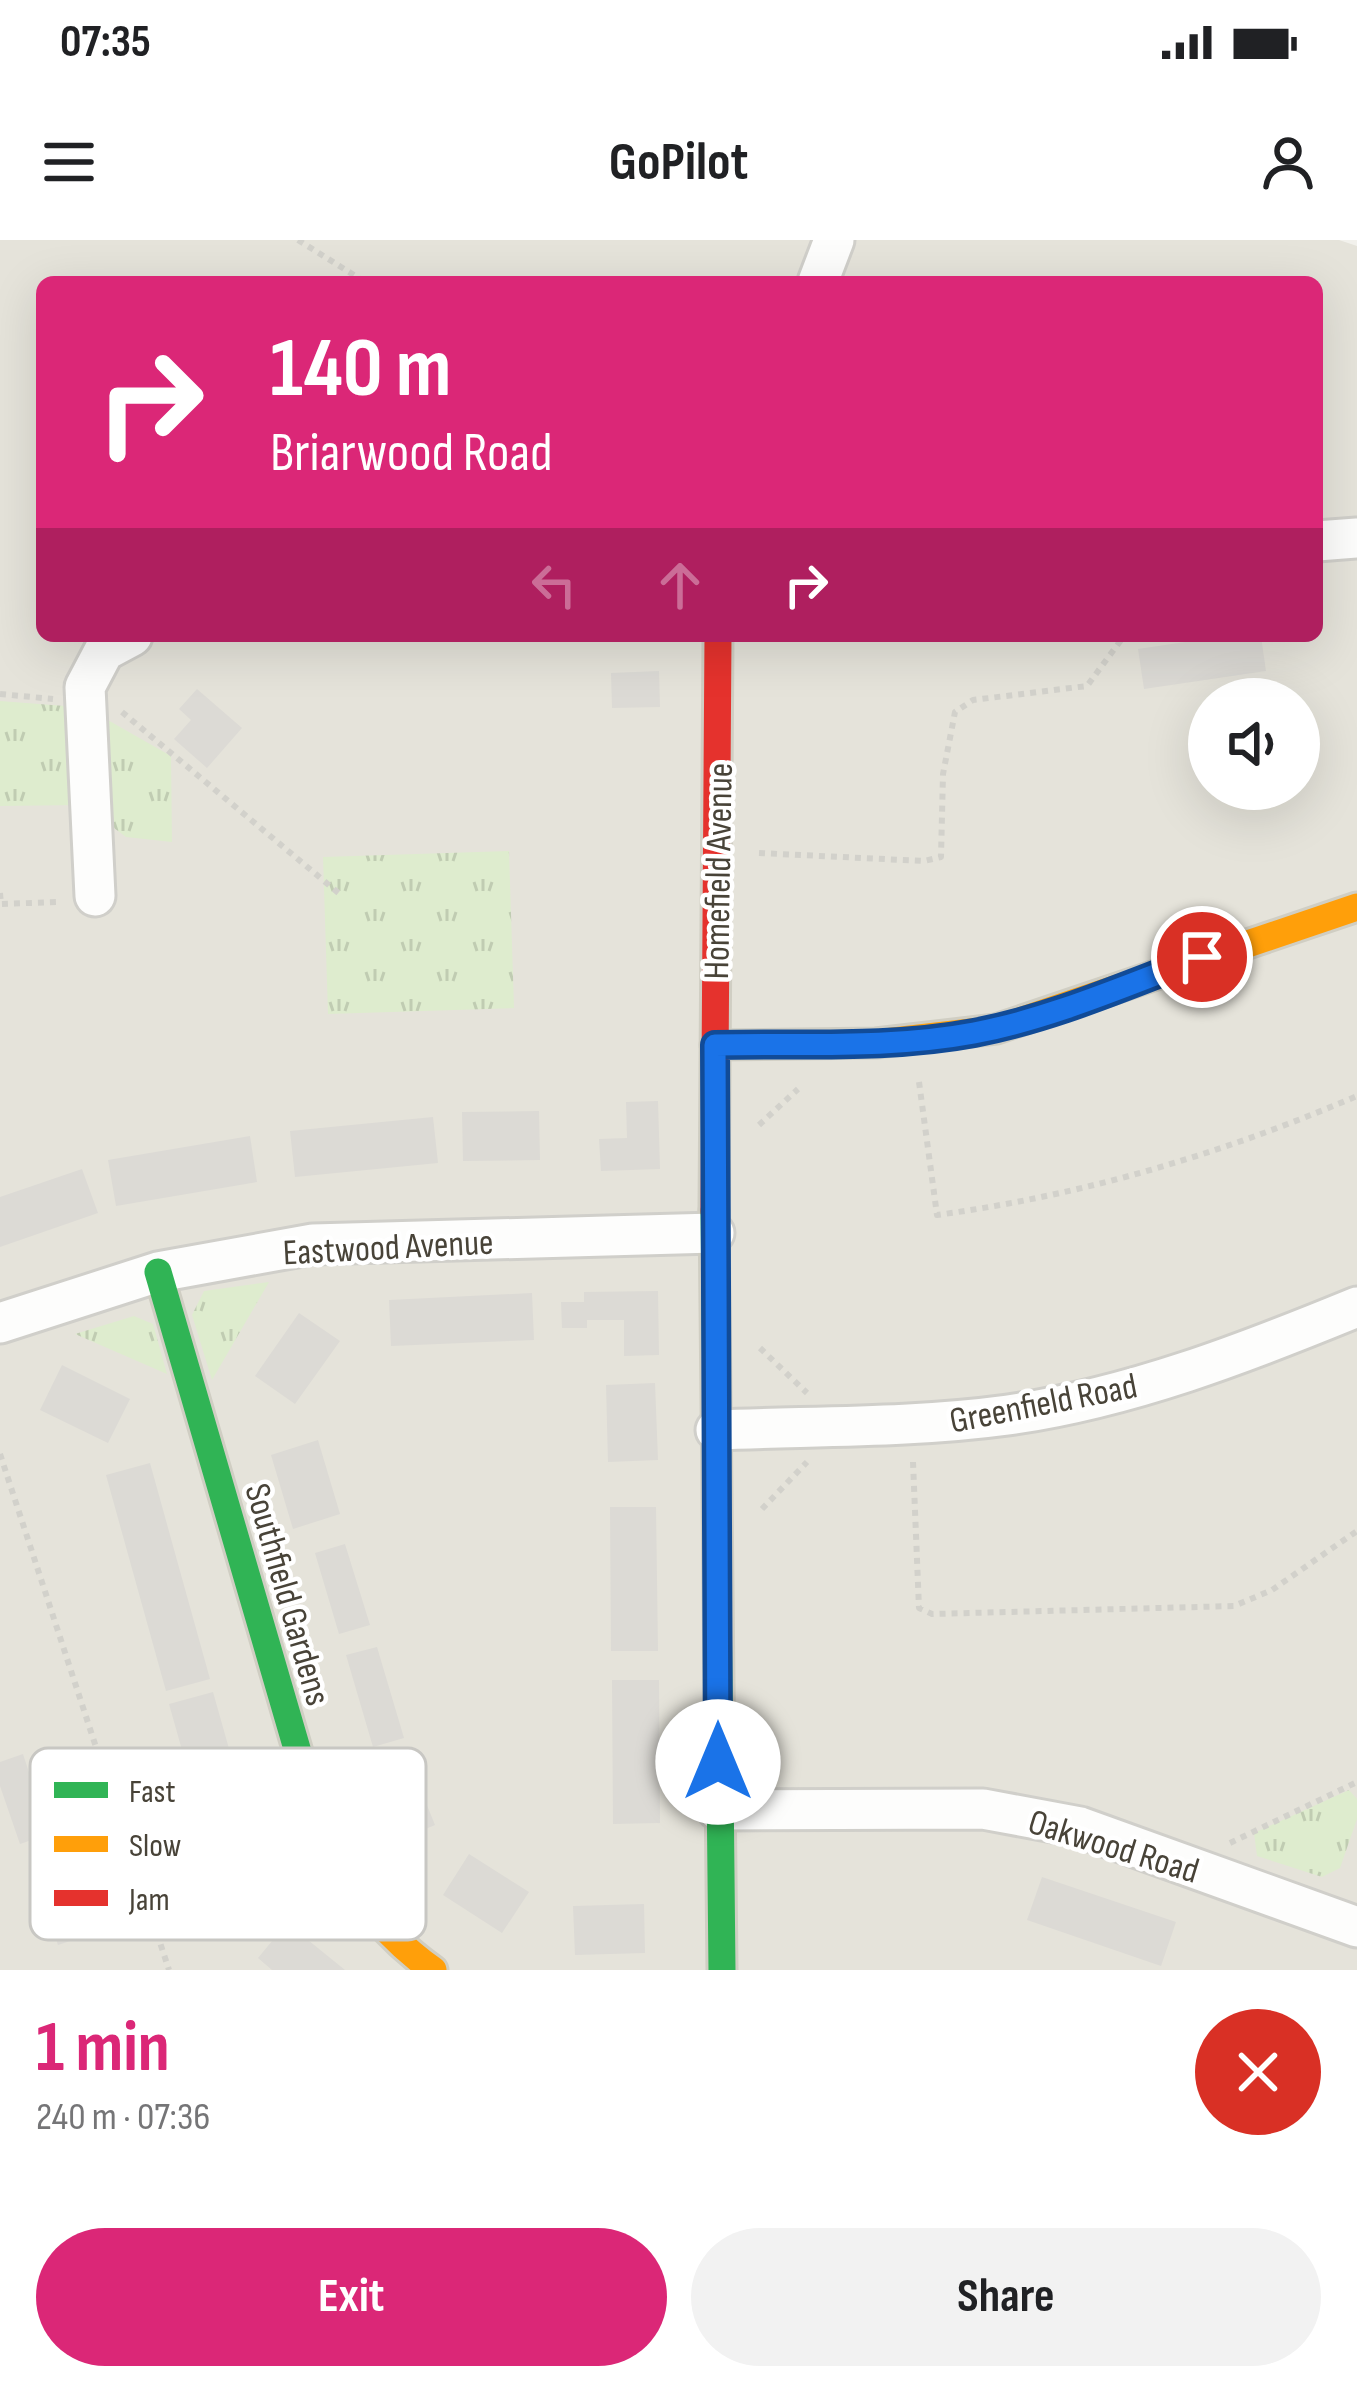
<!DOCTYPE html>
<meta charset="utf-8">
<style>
:root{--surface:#fff;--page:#f2f2f2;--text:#202124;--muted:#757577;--accent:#db2777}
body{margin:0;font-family:"Sofia Sans Condensed",sans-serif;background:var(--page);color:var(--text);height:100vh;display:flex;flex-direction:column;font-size:45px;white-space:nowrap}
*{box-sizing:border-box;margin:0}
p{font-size:39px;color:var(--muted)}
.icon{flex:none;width:66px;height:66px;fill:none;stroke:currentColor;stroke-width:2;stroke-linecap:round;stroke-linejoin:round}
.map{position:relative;height:1730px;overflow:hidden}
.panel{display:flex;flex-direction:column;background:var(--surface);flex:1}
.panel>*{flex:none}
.hud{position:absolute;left:36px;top:36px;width:1287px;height:366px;border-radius:18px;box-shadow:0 12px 48px #0002;background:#db2777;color:#fff;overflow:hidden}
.controls{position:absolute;left:1188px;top:438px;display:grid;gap:24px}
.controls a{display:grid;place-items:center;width:132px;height:132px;border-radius:50%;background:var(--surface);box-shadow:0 12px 48px #0002;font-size:60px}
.pin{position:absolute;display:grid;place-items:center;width:102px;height:102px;color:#fff;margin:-51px;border:6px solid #fff;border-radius:50%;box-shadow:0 3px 12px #0007}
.me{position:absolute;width:132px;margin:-66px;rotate:0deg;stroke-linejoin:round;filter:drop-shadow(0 0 9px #0008)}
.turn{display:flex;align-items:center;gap:42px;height:252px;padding:0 36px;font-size:54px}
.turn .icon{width:156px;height:156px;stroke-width:2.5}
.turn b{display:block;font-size:84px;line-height:102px}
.lanes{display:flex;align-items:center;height:114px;padding:0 36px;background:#0003;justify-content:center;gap:60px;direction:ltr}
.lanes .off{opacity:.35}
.round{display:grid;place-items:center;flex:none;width:126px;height:126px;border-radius:63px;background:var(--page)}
.headline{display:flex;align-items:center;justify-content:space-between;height:204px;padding:0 36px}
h1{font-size:72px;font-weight:700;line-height:90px;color:var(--accent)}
.button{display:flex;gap:24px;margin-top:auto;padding:24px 36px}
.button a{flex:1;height:138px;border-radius:72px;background:var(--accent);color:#fff;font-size:48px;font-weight:700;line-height:138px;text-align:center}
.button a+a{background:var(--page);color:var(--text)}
.status{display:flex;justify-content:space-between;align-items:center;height:84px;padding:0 60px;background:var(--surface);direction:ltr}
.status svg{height:33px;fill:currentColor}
header{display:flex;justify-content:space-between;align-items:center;height:156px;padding:0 36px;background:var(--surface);font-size:54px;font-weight:700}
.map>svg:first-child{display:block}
.residential{fill:#e5e3da;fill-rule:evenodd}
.grass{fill:url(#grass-tufts)}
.building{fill:#dcdad5}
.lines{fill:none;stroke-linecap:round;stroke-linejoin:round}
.street-casing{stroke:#d0cfca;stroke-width:45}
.fast-casing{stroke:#d0cec3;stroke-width:33}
.slow-casing{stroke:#d0cec3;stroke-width:33}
.jam-casing{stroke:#d0cec3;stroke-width:33}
.path{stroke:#d2d1cb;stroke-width:6;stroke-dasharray:6 6;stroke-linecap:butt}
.street{stroke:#fdfdfc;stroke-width:39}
.fast{stroke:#30b455;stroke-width:27}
.slow{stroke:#ff9f0a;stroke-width:27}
.jam{stroke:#e5322d;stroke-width:27}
.route-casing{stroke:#114b97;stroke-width:30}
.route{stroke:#1a73e8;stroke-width:21}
.labels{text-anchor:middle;stroke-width:9;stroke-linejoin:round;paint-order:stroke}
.street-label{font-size:36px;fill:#484338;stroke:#fff}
.key{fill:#fff;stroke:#c8c7c3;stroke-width:3}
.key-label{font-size:33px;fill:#484338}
</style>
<div class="status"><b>07:35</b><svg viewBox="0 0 49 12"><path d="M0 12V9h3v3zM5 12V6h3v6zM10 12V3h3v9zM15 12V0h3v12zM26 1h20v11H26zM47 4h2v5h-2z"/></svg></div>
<header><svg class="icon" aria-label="menu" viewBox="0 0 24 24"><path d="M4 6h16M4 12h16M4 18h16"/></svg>GoPilot<svg class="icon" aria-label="person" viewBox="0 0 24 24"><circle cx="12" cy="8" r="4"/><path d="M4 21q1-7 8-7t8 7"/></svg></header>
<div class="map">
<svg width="1357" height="1730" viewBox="0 0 1357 1730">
<defs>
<pattern id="grass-tufts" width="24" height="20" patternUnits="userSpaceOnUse" patternTransform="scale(3)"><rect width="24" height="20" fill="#deecce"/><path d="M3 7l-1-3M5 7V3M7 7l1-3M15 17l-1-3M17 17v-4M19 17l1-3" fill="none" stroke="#c0ccb2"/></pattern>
</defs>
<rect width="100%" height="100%" fill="#f2f1ec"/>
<!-- residential -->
<path class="residential" d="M 0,0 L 1339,0 L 1357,6 L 1357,1730 L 0,1730 ZM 42,42 L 1317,42 L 1317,396 L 42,396 ZM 1209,459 L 1299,459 L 1299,549 L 1209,549 Z"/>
<!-- grass -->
<path class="grass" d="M 0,461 L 78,467 L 81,565 L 0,566 Z
M 106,479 L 171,516 L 172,602 L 126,597 L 114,588 Z
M 509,611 L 514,768 L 328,774 L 323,617 Z
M 269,1042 L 212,1140 L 192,1075 L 204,1051 Z
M 134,1076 L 153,1084 L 167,1134 L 75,1094 Z
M 1349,1550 L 1357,1559 L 1357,1579 L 1340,1628 L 1322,1637 L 1257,1616 L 1254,1593 Z"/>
<!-- building -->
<path class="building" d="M 1226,396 L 1261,396 L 1266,431 L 1144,449 L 1138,409 Z
M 659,431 L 660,467 L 612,468 L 611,433 Z
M 197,449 L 242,488 L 207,528 L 174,499 L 191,480 L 179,469 Z
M 658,861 L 660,929 L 601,931 L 599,899 L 627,898 L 626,862 Z
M 539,871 L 540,920 L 463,921 L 462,872 Z
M 433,877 L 438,923 L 295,937 L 290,891 Z
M 250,896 L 257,942 L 116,966 L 108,920 Z
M 82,929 L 98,973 L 0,1007 L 0,957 Z
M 658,1051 L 659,1115 L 624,1116 L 624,1080 L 587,1080 L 587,1088 L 562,1088 L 561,1062 L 584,1062 L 584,1052 Z
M 532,1053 L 534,1100 L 391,1106 L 389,1060 Z
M 299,1073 L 340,1101 L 295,1164 L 255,1136 Z
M 62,1125 L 130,1159 L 108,1203 L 40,1170 Z
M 655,1143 L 658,1220 L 608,1222 L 606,1145 Z
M 318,1200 L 340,1274 L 293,1289 L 271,1215 Z
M 150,1223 L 210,1439 L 166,1451 L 106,1235 Z
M 610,1267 L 656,1267 L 658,1411 L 611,1411 Z
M 345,1304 L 370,1385 L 339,1394 L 315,1313 Z
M 377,1407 L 404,1498 L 373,1507 L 346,1415 Z
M 612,1440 L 659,1440 L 660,1583 L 613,1584 Z
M 213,1452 L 274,1668 L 230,1680 L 169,1464 Z
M 23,1514 L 49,1594 L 20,1604 L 0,1546 L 0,1522 Z
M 409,1521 L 435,1585 L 389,1604 L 363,1539 Z
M 469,1614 L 529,1652 L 502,1693 L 443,1655 Z
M 61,1615 L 88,1695 L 58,1705 L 31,1625 Z
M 1042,1637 L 1176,1682 L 1161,1726 L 1027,1680 Z
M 644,1664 L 645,1713 L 575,1715 L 573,1666 Z
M 287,1683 L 345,1730 L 272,1730 L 258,1718 Z"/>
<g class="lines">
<defs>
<path id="street" d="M 818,42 L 834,0
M 1317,301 L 1357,298
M 95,656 L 85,447 L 104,411 L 132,396
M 0,1083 L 158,1032 L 313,1004 L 714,993
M 716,1190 C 814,1186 912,1188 1008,1175 C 1129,1158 1245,1113 1357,1067
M 718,1570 L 983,1569 L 1080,1587 L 1357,1687"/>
<path id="fast" d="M 714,971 L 722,1730
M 158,1032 L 314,1567"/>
<path id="slow" d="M 715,805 L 876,803 L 996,789 L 1357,667
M 314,1567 C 333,1631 378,1691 433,1730"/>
<path id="jam" d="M 714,971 L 718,396"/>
</defs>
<!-- street casing -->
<use href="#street" class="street-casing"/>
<!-- fast casing -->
<use href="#fast" class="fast-casing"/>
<!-- slow casing -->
<use href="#slow" class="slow-casing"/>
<!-- jam casing -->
<use href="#jam" class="jam-casing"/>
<!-- path -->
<path class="path" d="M 298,0 L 365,42
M 0,454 L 53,459
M 122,472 L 342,656
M 759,613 L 924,621 L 941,617 L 943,534 L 955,472 L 973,460 L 1087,446 L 1124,396
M 0,653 L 1,664 L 58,662
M 919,842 L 937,975 C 1084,955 1221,914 1357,856
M 759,885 L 798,849
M 760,1108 L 807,1153
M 0,1214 L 169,1730
M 913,1222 L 919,1368 L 932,1374 L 1234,1366 L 1272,1350 L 1357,1291
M 762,1269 L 807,1222
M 1230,1603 L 1357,1542"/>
<!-- street -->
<use href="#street" class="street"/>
<!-- fast -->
<use href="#fast" class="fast"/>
<!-- slow -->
<use href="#slow" class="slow"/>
<!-- jam -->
<use href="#jam" class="jam"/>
</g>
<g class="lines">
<defs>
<path id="route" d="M 718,1522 L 715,805 C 800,803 889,809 974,793 C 1053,778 1127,745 1202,717"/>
</defs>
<!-- route casing -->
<use href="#route" class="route-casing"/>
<!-- route -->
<use href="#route" class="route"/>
</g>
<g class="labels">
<!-- street labels -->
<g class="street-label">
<text transform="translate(717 631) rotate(-89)" y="13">Homefield Avenue</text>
<text transform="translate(388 1006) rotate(-3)" y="13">Eastwood Avenue</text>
<text transform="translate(1043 1162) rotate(-11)" y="13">Greenfield Road</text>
<text transform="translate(289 1354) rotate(74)" y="13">Southfield Gardens</text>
<text transform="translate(1114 1605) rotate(17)" y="13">Oakwood Road</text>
</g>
</g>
<!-- legend -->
<rect x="30" y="1508" width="396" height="192" rx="18" class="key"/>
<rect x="54" y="1542" width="54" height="16" fill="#30b455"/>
<rect x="54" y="1596" width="54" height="16" fill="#ff9f0a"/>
<rect x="54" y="1650" width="54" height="16" fill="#e5322d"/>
<g class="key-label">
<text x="129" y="1562">Fast</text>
<text x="129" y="1616">Slow</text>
<text x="129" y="1670">Jam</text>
</g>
</svg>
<div class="controls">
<a><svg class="icon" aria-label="sound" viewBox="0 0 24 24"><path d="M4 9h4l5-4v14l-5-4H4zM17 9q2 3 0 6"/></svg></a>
</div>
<div class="pin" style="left:1202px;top:717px;background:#d93025"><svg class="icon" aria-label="arrive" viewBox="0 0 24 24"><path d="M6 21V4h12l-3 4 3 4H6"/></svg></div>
<svg class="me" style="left:718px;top:1522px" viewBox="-20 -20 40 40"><circle r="19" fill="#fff"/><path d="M0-13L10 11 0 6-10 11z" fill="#1a73e8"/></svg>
<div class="hud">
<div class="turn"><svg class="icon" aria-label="right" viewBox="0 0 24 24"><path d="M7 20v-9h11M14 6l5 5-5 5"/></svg><div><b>140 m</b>Briarwood Road</div></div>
<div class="lanes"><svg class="icon off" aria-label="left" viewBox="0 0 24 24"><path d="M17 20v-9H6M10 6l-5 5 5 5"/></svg><svg class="icon off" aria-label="ahead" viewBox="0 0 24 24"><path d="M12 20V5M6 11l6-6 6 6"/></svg><svg class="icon" aria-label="right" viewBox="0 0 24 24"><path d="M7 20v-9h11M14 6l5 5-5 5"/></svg></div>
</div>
</div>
<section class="panel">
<div class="headline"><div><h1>1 min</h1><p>240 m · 07:36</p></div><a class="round" style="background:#d93025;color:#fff"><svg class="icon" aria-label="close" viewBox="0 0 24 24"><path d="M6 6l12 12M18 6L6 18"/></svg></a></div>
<div class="button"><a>Exit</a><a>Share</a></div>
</section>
